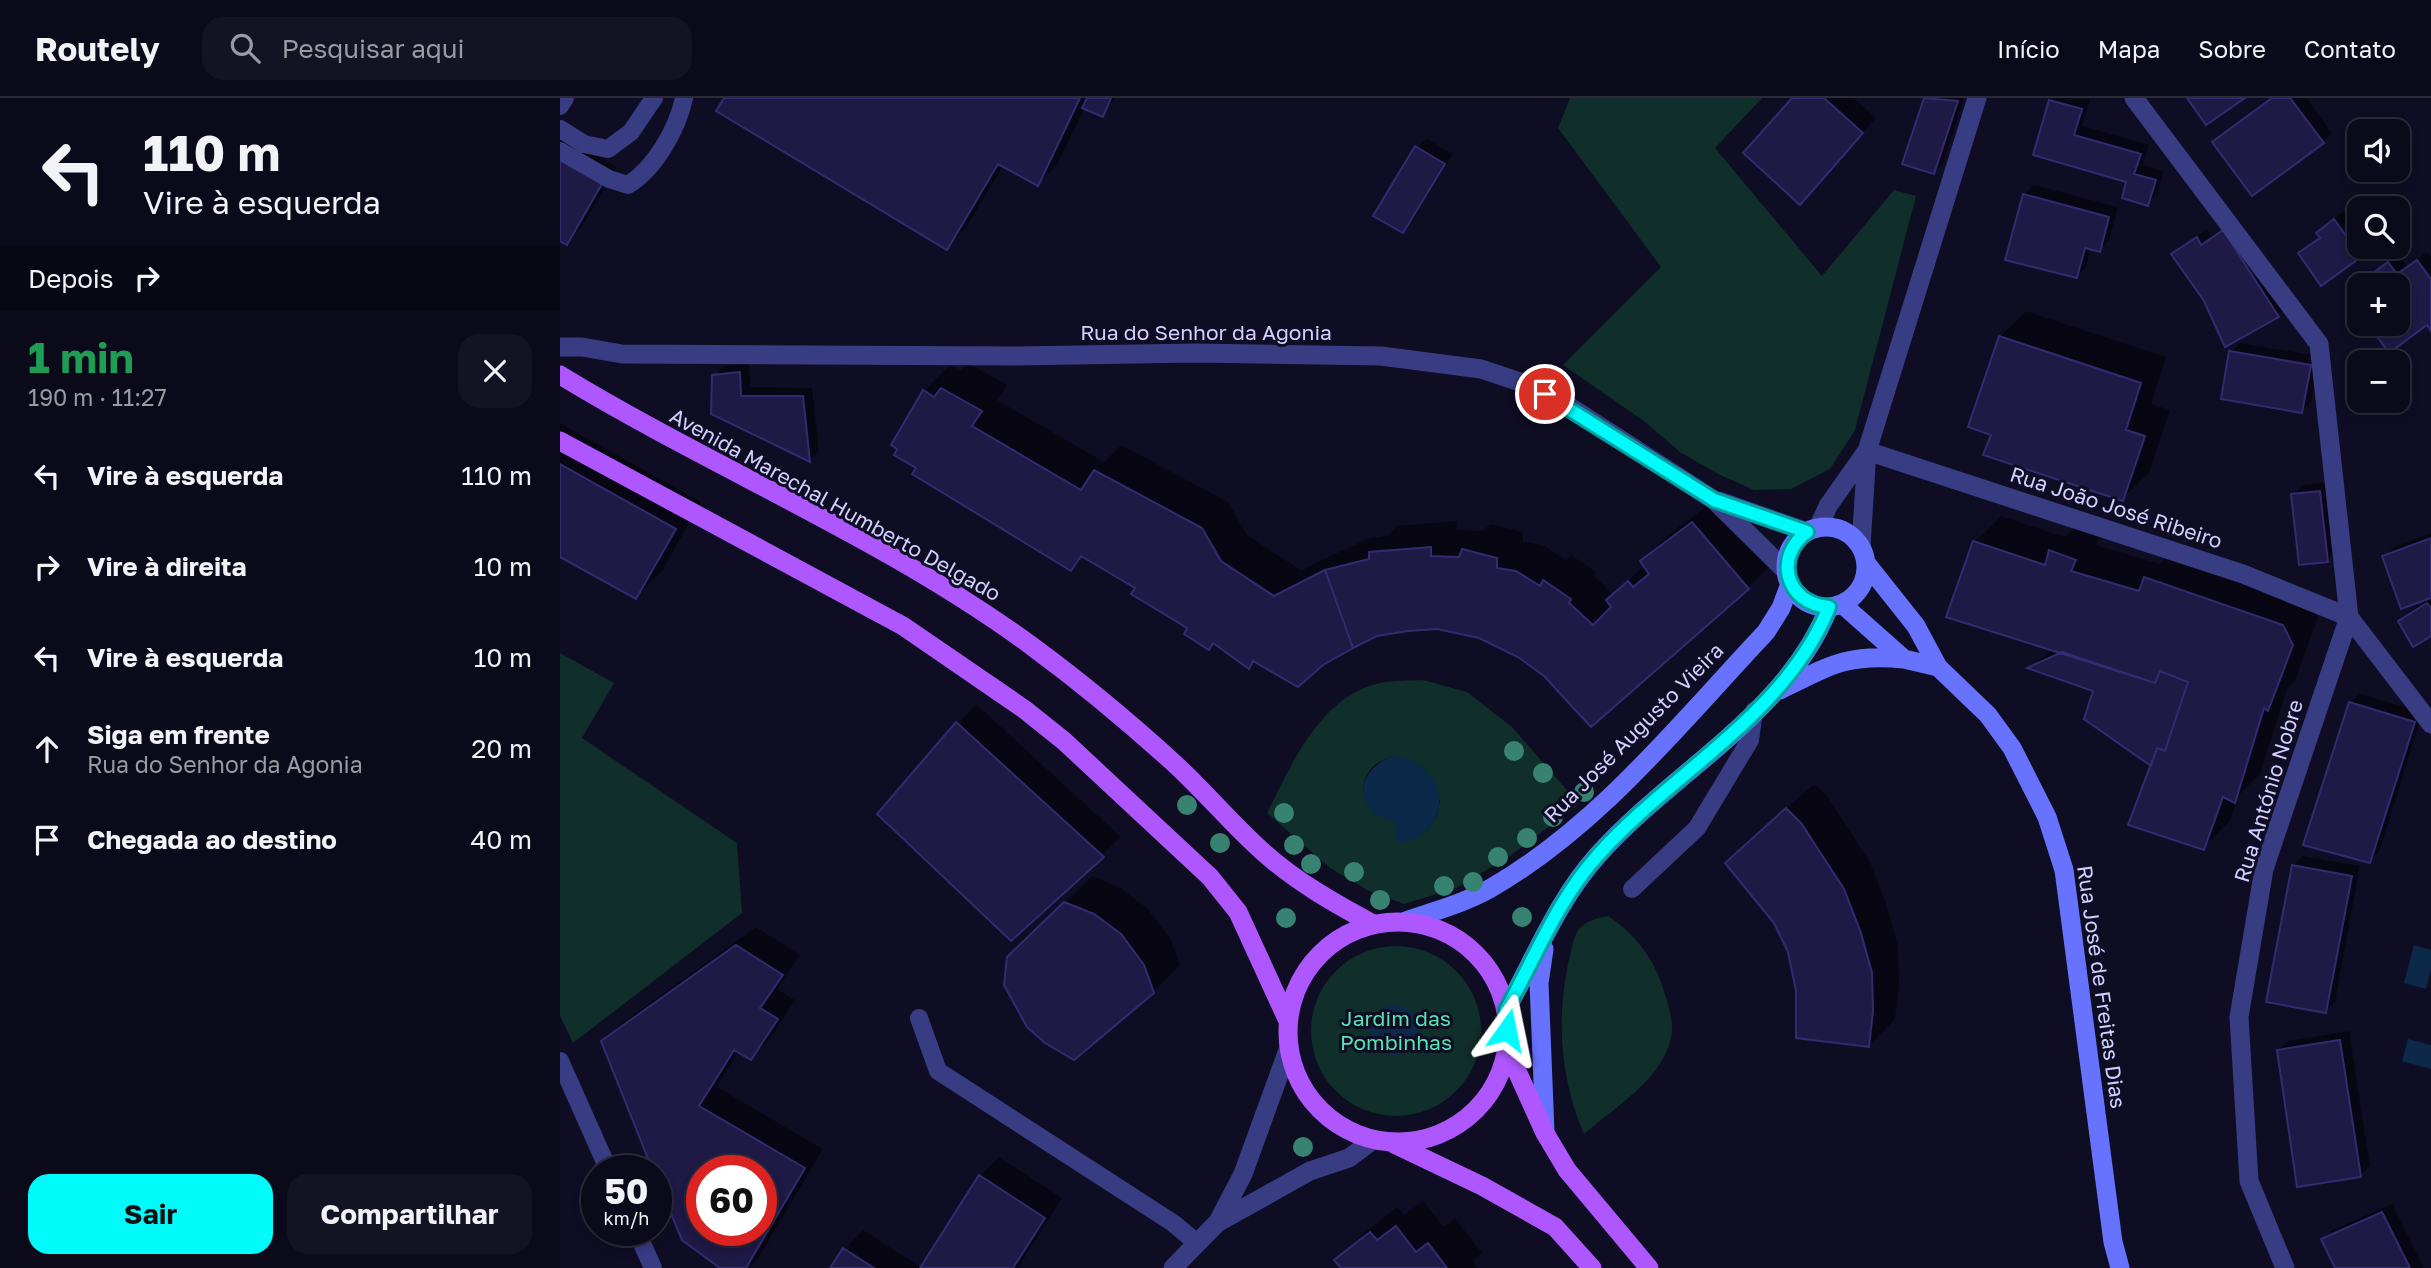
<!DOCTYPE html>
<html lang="pt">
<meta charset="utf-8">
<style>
:root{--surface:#0b0a1a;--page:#141323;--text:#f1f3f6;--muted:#9a9aa2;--line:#2b2b39;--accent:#00fbfb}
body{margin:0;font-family:"Golos Text",sans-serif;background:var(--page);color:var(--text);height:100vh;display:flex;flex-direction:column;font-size:26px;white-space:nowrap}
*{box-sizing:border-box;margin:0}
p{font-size:23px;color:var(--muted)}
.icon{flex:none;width:38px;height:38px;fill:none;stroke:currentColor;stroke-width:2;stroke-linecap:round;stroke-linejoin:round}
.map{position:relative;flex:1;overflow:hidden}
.sheet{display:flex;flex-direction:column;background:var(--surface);width:560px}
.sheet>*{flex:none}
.banner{background:#0b0a1a;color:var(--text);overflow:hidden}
.tools{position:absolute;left:1787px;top:21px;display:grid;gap:14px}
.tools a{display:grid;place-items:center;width:63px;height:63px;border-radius:14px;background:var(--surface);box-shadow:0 4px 10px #0003,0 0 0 2px var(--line);font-size:35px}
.speed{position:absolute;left:21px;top:1057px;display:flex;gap:14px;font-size:35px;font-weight:700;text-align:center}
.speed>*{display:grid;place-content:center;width:91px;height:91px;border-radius:50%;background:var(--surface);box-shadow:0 4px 10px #0003,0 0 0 2px var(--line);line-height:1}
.speed small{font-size:18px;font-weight:400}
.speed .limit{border:10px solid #d22;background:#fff;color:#111}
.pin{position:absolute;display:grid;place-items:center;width:60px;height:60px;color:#fff;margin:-30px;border:4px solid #fff;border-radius:50%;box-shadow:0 2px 7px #0007}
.me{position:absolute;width:77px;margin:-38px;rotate:12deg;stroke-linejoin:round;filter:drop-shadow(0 0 5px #0008)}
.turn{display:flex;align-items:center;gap:24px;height:147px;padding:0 28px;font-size:32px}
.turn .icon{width:91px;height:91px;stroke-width:2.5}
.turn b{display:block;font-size:49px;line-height:60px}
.then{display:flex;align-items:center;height:66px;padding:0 28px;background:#0003;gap:14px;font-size:26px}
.round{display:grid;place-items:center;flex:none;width:74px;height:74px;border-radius:21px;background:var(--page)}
.head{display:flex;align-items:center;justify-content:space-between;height:119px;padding:0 28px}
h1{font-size:42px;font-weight:700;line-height:52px;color:#1e9e55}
.button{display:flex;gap:14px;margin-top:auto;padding:14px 28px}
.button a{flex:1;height:80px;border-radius:21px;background:var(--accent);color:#111;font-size:28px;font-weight:700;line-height:80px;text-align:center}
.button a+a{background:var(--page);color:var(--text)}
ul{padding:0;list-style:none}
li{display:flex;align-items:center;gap:21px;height:91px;padding:0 28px}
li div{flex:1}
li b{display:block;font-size:26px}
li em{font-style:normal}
header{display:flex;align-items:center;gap:42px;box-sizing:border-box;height:98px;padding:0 35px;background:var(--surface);border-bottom:2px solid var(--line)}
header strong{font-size:33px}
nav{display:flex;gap:38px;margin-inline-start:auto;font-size:24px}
.search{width:490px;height:63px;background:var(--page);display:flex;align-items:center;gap:18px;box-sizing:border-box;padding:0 24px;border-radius:21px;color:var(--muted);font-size:26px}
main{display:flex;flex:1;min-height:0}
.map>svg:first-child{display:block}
.green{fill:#102e2a;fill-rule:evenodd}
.water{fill:#0c2949}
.shadow{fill:#0007;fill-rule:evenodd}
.building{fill:#1e1945;stroke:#322b71;stroke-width:2;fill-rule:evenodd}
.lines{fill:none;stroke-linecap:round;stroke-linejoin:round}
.service{stroke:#373c83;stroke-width:18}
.minor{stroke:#373c83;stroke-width:19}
.tertiary{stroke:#373c83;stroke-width:19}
.secondary{stroke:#6772ff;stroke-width:19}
.primary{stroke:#af57ff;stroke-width:19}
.tree{fill:#388272}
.route-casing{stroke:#00a3a3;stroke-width:18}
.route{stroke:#00fbfb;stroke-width:12}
.labels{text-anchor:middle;stroke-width:6;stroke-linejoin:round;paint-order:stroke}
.street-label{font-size:21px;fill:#d1d0ff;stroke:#0f0d23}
.park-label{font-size:21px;fill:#59e2b2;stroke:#0f0d23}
</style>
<header>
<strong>Routely</strong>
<div class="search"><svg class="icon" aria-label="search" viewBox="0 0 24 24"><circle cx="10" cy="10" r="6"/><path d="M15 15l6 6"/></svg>Pesquisar aqui</div>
<nav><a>Início</a><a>Mapa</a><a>Sobre</a><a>Contato</a></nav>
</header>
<main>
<section class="sheet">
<div class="banner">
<div class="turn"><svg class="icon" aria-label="left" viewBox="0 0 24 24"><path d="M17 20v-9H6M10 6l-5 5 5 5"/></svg><div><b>110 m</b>Vire à esquerda</div></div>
<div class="then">Depois<svg class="icon" aria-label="right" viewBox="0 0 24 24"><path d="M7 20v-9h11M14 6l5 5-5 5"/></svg></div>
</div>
<div class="head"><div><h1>1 min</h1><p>190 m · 11:27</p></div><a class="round"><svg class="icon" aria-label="close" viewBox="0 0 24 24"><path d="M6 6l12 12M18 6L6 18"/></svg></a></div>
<ul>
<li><svg class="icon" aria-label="left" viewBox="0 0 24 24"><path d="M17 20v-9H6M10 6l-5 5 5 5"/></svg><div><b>Vire à esquerda</b></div><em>110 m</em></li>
<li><svg class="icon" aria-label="right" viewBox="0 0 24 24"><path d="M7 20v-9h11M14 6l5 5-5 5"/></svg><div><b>Vire à direita</b></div><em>10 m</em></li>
<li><svg class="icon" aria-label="left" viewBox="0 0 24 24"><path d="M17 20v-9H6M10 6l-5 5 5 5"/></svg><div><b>Vire à esquerda</b></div><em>10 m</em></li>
<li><svg class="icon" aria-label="ahead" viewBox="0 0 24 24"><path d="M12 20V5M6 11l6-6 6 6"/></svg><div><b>Siga em frente</b><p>Rua do Senhor da Agonia</p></div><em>20 m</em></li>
<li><svg class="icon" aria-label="arrive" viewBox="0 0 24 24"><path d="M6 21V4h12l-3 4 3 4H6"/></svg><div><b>Chegada ao destino</b></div><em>40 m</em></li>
</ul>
<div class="button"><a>Sair</a><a>Compartilhar</a></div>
</section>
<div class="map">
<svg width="1871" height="1170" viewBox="0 0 1871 1170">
<rect width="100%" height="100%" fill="#0f0d23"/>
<!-- green -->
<path class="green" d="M 1010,0 L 1202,0 L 1155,50 L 1262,178 L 1334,92 L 1356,98 L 1295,332 L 1270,371 L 1231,391 L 1194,392 L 1158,376 L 1120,354 L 1084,323 L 1003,267 L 1101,169 L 998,30 Z
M 0,555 L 54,585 L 22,640 L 177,745 L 182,815 L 13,945 L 0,918 Z
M 863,582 L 907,594 L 952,629 L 1019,706 L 950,758 L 896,790 L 844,806 L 807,792 L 770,770 L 707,715 C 732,666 760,598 820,585 C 834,582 849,583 863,582 ZM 833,658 L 880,703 L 877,718 L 867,733 L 836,724 L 803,693 C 804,673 815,664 833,658 Z
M 1048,818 C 1073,834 1091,857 1101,884 C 1105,897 1111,913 1112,926 C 1114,974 1055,1009 1024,1036 C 1000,981 996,920 1009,861 C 1012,851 1013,839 1019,831 C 1027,822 1038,820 1048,818 Z
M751 933a85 85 0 1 1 170 0a85 85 0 1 1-170 0Z"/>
<!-- water -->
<path class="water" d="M 833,658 C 893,663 895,742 836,745 L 836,724 C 793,717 793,672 833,658 Z
M 1854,847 L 1871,852 L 1871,871 L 1866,891 L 1844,885 Z
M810 932a25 25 0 1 1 50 0a25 25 0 1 1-50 0Z
M 1848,941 L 1871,947 L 1871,971 L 1842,963 Z"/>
<!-- shadow -->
<path class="shadow" d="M 166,0 L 555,0 L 543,17 L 525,9 L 497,67 L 478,86 L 444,67 L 405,131 L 386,149 Z
M 1235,0 L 1294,0 L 1316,20 L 1254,90 Z
M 1366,0 L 1404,0 L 1383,65 L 1374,74 L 1345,65 Z
M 1493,0 L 1530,1 L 1522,28 L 1589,47 L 1583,67 L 1604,73 L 1597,96 L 1587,106 L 1569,83 L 1475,56 Z
M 1711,0 L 1747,0 L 1772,35 L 1763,44 L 1654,44 Z
M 0,35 L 57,69 L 21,130 L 6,145 L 0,141 Z
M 866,40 L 893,56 L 852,123 L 842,133 L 857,50 Z
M 1474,87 L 1558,109 L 1549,142 L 1539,152 L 1531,150 L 1526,169 L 1516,179 L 1464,97 Z
M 1784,113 L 1799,134 L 1799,149 L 1809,149 L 1800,158 L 1741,156 L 1761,139 L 1758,135 L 1768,125 Z
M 1673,124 L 1727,208 L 1718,218 L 1646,203 L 1613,156 L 1647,131 L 1651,138 Z
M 1867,154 L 1871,159 L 1871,230 L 1867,225 L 1829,252 L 1810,226 L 1838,226 L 1838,187 L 1812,187 L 1808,181 L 1838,155 L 1847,168 Z
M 1466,213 L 1606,259 L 1591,306 L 1610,312 L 1589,375 L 1562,401 L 1433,335 L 1440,239 Z
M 1680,245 L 1759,258 L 1758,267 L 1676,253 L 1676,256 L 1757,270 L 1751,304 L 1741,314 L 1671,254 Z
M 189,265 L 190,289 L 252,290 L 259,353 L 250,362 L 154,278 L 164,268 Z
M 408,265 L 447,287 L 437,302 L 544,364 L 561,347 L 668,404 L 687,437 L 741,472 L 807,441 L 829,437 L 837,428 L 897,423 L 896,432 L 923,433 L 930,426 L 963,434 L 963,444 L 983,447 L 1006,462 L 1011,457 L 1036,474 L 1034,478 L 1054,497 L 1085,467 L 1082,463 L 1108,437 L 1159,399 L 1214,464 L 1188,490 L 985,577 L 958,558 L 919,538 L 877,529 L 817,536 L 695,562 L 688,568 L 654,544 L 649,550 L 629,530 L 577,490 L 524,457 L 511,470 L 359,370 L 364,293 L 390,267 L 400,273 Z
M 0,325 L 141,404 L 102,473 L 76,499 L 0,457 Z
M 1769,384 L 1776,453 L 1767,463 L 1733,396 L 1743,387 Z
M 1441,418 L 1505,439 L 1517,427 L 1541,436 L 1536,447 L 1600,466 L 1611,454 L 1749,501 L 1758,520 L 1734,585 L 1727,591 L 1700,676 L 1679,697 L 1670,723 L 1643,750 L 1592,667 L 1536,592 L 1470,569 L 1493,552 L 1415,444 Z
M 1871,435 L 1871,498 L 1824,458 L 1834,449 Z
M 1871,500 L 1871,536 L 1840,523 L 1849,514 Z
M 1800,596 L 1863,614 L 1819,754 L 1809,763 L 1790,605 Z
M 416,606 L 561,739 L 451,841 L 319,716 Z
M 1254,686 L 1267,698 L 1310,764 L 1327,808 L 1338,848 L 1339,886 L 1335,921 L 1309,948 L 1238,893 L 1229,853 L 1194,739 Z
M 1743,758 L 1800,768 L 1775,904 L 1765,913 L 1733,768 Z
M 532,778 L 560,790 L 587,810 L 610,840 L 620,867 L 593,894 L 449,860 Z
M 196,829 L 240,857 L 217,891 L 235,902 L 210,941 L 191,960 L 179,953 L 157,989 L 263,1051 L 197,1162 L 188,1170 L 163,1170 L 96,1073 L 43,944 L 62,925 ZM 142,1073 L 201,1073 L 201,1132 L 142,1132 Z
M 1789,933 L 1810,1068 L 1800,1078 L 1719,952 L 1728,943 Z
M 439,1059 L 502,1100 L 458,1170 L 272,1170 L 284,1151 L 303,1132 L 362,1170 L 420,1078 Z
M 863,1103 L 884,1129 L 895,1120 L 922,1155 L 913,1164 L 918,1170 L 783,1170 L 777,1162 L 803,1136 L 837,1109 L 844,1117 Z
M 1832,1106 L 1864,1170 L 1777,1170 L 1763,1141 L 1773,1132 Z"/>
<!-- building -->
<path class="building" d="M 164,0 L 520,0 L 478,88 L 438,66 L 387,152 L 156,13 Z
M 527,0 L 551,0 L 543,19 L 522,10 Z
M 1232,0 L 1264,0 L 1303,35 L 1240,107 L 1183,55 Z
M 1364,0 L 1398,3 L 1374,76 L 1342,66 Z
M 1627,0 L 1685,0 L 1646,27 Z
M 1712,0 L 1730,0 L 1764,45 L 1692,98 L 1652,44 Z
M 1489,2 L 1522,11 L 1514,37 L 1581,56 L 1574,76 L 1596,82 L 1588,108 L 1562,100 L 1566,84 L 1473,57 Z
M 855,48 L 885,66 L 843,135 L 813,118 Z
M 0,58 L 43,84 L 7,147 L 0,143 Z
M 1463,96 L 1549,119 L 1540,154 L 1525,150 L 1517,180 L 1445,162 Z
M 1774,121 L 1801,159 L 1761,188 L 1738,155 L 1760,140 L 1756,135 Z
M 1663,132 L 1719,219 L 1665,249 L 1644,203 L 1611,156 L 1637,139 L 1641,147 Z
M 1857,162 L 1871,181 L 1871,233 L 1867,227 L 1829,255 L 1808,226 L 1838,226 L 1838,187 L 1810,187 L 1805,181 L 1828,164 L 1837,176 Z
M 1799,200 L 1799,214 L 1792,205 Z
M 1439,238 L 1581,285 L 1566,332 L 1585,338 L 1563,403 L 1423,357 L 1431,337 L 1408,329 Z
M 1669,253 L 1751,267 L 1742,315 L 1661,301 Z
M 180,274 L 181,298 L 243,298 L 250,364 L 151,316 L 152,277 Z
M 381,290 L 422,313 L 412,328 L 521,392 L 534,372 L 642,430 L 661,463 L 714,498 L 765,472 L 793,550 L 763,567 L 738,589 L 693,563 L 689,571 L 653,545 L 649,552 L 624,536 L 627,530 L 571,496 L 575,490 L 521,458 L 511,473 L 352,376 L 356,370 L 334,357 L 337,351 L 331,347 L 363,292 L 374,299 Z
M 0,366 L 116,431 L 76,501 L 0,459 Z
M 1760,393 L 1768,464 L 1739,467 L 1731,396 Z
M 1132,424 L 1189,491 L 1031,629 L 984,578 L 958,559 L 919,540 L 877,531 L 848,533 L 817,538 L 793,550 L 765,472 L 809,461 L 809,454 L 871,449 L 871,458 L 899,459 L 902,451 L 937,460 L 937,470 L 956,473 L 980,488 L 983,482 L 1011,501 L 1009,505 L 1033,527 L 1051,509 L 1046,502 L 1068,483 L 1073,489 L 1089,476 L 1080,463 Z
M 1871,440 L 1871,500 L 1841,511 L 1822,458 Z
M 1413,443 L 1485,467 L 1489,452 L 1516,462 L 1511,473 L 1579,493 L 1584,479 L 1723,527 L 1733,547 L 1708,613 L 1704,610 L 1675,705 L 1663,699 L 1644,752 L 1568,727 L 1597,650 L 1605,653 L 1628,584 L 1600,573 L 1595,585 L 1386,519 Z
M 1867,505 L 1871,510 L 1871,538 L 1853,549 L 1838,523 Z
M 1502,554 L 1595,585 L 1600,573 L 1628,584 L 1605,653 L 1597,650 L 1591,668 L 1524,621 L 1533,593 L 1467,570 Z
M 1789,604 L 1855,624 L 1810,765 L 1743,747 Z
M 396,624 L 544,759 L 451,843 L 317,716 Z
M 1226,710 L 1241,725 L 1284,791 L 1301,835 L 1312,875 L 1313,913 L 1309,949 L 1236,940 L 1236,893 L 1228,854 L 1214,825 L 1165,765 Z
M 1732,767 L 1792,778 L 1766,915 L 1706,904 Z
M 504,804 L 534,816 L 561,836 L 584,867 L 594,895 L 514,962 L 485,945 L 467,929 L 444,887 L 447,859 Z
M 176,847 L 223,877 L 200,910 L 218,921 L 191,962 L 174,952 L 139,1008 L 245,1070 L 186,1170 L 160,1170 L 122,1142 L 96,1080 L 96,1073 L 93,1073 L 41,943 ZM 142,1073 L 201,1073 L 201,1132 L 142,1132 Z
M 1780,942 L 1801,1079 L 1737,1089 L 1717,952 Z
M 419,1077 L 485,1120 L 453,1170 L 360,1170 Z
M 1822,1114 L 1850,1170 L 1775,1170 L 1761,1141 Z
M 836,1128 L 856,1154 L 868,1145 L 887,1170 L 781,1170 L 774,1162 L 810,1134 L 817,1142 Z
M 283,1150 L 314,1170 L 270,1170 Z"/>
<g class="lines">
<!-- service -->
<path class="service" d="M 0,8 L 5,0
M 0,31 L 24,46 L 48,51 L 71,34 L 94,0
M 0,53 L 49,81 L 68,87 C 95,70 117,32 124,0
M 1072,791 L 1137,730 L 1190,642 L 1194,613
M 359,920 L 378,973 L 613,1125 L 637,1145
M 0,963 L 49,1073
M 76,1132 L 93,1170"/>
<!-- minor -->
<path class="minor" d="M 1574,0 L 1759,246 L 1789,519 L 1704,771 L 1679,919 L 1689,1083 L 1725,1170
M 0,249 L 22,249 L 62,256 L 456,258 L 636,255 L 821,258 L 921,271 L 963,285 L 1007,307 L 1154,402 L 1227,474
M 1307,353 L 1683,476 L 1789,519
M 1159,403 L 1247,434
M 1789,519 L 1871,626"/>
<!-- tertiary -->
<path class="tertiary" d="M 1258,430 L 1268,408 L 1306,354
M 1301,448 L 1307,353 L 1417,0
M 658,1124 L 683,1076 L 728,952
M 613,1170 L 657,1125 L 750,1073 L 789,1060 L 813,1042"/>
<!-- secondary -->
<path class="secondary" d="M1226 469a40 40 0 1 1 80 0a40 40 0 1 1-80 0Z
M 1306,465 L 1356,528 L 1378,569 L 1428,617 L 1452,650 L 1487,719 L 1504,772 L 1553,1144 L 1560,1170
M 1282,506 L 1344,561 L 1378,569
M 1220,592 C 1269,568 1287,555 1344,561
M 846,823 C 874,813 905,805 931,790 C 1039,728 1121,624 1206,534 L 1221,510 L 1230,486
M 984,851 L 979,885 L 985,1034
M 946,912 C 975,860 998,801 1038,757 C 1112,674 1227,616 1269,509"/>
<!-- primary -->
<path class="primary" d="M 0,277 C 154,371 327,441 473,549 C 522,585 571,626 616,667 C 646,695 672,726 702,753 C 735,783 774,805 813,826
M 0,343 L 343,528 L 464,611 L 504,643 L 650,779 L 678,814 L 728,923
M728 934a110 110 0 1 1 220 0a110 110 0 1 1-220 0Z
M 947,951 L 985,1035 L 1007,1072 L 1089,1170
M 832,1045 L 922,1088 L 995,1129 L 1032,1170"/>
</g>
<!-- trees -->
<g class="tree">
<circle cx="954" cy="653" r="10"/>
<circle cx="983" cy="675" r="10"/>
<circle cx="1024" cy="694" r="10"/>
<circle cx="627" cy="707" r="10"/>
<circle cx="724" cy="715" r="10"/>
<circle cx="993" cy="719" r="10"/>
<circle cx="967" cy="740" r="10"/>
<circle cx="660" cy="745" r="10"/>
<circle cx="734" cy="747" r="10"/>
<circle cx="938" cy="759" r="10"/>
<circle cx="751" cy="766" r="10"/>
<circle cx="794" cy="774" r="10"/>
<circle cx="913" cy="784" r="10"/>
<circle cx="884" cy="788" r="10"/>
<circle cx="820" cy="802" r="10"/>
<circle cx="962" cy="819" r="10"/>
<circle cx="726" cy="820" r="10"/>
<circle cx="743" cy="1049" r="10"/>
</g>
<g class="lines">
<defs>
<path id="route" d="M 947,932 L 946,912 C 975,860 998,801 1038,757 C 1112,674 1226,616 1269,509 C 1226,506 1213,459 1247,434 L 1154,402 L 985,296"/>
</defs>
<!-- route casing -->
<use href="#route" class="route-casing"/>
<!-- route -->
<use href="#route" class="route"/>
</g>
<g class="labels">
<!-- street labels -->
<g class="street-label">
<text x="646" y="242">Rua do Senhor da Agonia</text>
<text transform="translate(275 407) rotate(29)" y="7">Avenida Marechal Humberto Delgado</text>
<text transform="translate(1556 410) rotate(18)" y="7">Rua João José Ribeiro</text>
<text transform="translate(1074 635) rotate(-45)" y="7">Rua José Augusto Vieira</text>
<text transform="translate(1709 693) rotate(-73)" y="7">Rua António Nobre</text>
<text transform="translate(1541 889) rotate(82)" y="7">Rua José de Freitas Dias</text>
</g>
<!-- park labels -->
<g class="park-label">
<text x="836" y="928">Jardim das<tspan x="836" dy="24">Pombinhas</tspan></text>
</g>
</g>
</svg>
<div class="tools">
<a><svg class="icon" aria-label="sound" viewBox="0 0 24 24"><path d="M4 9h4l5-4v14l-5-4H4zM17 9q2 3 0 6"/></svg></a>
<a><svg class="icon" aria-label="search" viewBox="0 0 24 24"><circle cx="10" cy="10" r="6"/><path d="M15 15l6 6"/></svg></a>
<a>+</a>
<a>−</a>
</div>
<div class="speed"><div>50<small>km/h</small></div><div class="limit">60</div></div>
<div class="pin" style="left:985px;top:296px;background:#d93025"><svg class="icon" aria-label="arrive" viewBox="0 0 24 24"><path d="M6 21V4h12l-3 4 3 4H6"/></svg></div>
<svg class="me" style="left:947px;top:932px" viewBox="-20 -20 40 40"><path d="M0-17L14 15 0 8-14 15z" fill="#00fbfb" stroke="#fff" stroke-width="4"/></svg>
</div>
</main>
